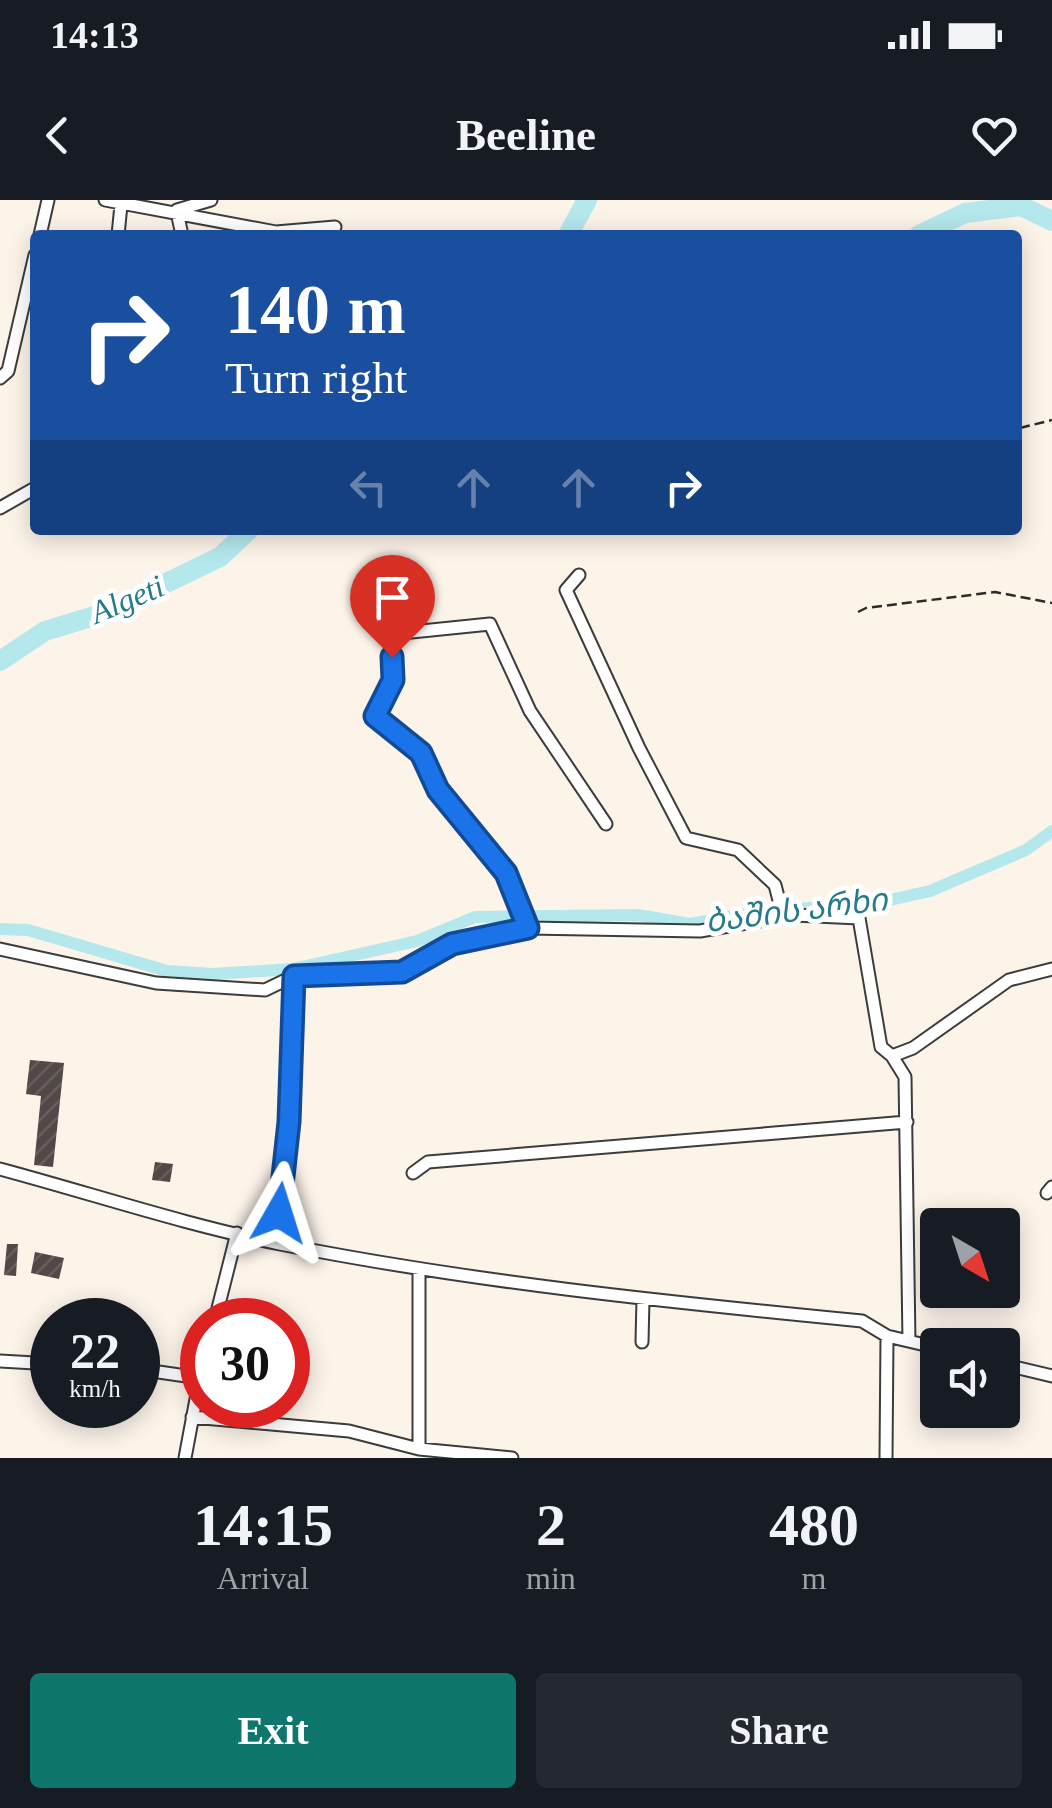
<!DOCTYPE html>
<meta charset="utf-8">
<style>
:root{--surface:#171b24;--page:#242831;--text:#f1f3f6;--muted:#9ea1a6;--accent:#0f766e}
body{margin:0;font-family:"Times New Roman","Noto Sans Georgian",serif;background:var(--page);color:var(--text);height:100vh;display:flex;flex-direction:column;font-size:38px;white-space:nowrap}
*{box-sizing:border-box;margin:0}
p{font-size:32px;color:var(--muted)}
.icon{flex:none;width:55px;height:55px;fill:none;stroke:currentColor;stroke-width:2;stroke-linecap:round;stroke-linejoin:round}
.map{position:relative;height:1258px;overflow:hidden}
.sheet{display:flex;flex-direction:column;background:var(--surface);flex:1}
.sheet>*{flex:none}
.banner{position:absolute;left:30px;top:30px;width:992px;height:305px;border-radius:10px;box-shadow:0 5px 25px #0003;background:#1a4fa0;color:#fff;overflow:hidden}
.needle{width:65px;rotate:141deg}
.tools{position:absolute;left:920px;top:1008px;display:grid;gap:20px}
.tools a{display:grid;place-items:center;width:100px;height:100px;border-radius:10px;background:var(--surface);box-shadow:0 5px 25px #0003;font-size:50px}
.speed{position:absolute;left:30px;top:1098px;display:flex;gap:20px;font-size:50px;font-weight:700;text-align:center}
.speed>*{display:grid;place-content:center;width:130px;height:130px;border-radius:50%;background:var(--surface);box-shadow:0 5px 25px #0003;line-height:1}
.speed small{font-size:25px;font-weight:400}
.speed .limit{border:15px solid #d22;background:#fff;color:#111}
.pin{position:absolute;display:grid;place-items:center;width:85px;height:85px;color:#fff;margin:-102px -42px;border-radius:50% 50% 50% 0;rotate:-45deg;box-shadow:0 0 10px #0007}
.pin .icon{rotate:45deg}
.me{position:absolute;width:110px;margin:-55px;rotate:6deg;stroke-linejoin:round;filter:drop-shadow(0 0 8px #0008)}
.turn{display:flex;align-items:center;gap:35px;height:210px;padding:0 30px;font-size:45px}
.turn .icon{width:130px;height:130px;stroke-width:2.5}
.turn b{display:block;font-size:70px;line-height:85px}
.lanes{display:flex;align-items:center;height:95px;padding:0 30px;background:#0003;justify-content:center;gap:50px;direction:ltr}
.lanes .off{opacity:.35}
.eta{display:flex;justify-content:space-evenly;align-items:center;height:170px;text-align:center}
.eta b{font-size:60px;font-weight:800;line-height:70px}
.cta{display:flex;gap:20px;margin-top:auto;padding:20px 30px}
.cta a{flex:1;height:115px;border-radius:10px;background:var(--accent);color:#fff;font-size:40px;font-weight:800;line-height:115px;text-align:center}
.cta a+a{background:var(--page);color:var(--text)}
.status{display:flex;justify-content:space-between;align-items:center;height:70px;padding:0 50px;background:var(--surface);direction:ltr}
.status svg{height:28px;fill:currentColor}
header{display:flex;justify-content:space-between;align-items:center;height:130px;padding:0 30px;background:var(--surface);font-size:45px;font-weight:800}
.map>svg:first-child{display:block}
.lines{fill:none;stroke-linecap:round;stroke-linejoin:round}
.canal{stroke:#b4e8ed;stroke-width:12}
.river{stroke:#b4e8ed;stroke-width:20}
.building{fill:url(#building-hatch)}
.minor-casing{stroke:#3c3c3c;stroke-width:15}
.path{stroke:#2b2b2b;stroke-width:2.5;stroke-dasharray:10 5;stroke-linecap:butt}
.minor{stroke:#fff;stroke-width:11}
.route-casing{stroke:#114b97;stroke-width:25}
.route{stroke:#1a73e8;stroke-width:18}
.labels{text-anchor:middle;stroke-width:10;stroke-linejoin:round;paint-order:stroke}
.water-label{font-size:32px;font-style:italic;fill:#257b89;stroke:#fff}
</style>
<div class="status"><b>14:13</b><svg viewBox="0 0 49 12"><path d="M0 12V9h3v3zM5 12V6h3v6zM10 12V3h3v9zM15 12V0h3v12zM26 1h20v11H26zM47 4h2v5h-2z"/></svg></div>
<header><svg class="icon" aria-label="back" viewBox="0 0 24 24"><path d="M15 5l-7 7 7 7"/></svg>Beeline<svg class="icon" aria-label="heart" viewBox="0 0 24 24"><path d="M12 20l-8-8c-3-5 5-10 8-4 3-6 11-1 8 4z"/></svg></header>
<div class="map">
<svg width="1052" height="1258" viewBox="0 0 1052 1258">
<defs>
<pattern id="building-hatch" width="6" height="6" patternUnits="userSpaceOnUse" patternTransform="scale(2.5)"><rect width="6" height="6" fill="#514847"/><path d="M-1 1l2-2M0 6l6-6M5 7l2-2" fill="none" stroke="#655e5d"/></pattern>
</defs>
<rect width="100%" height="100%" fill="#fcf3e9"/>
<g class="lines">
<!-- canal -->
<path class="canal" d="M 0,729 L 28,730 L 167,771 L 213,774 L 293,769 L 417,741 L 475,717 L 638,715 L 690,724 L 763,711 L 872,704 L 930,691 L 1026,650 L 1052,631"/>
<!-- river -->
<path class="river" d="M 568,35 L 587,0
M 919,35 L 965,13 L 1021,6 L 1052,21
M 0,461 L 45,431 L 104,413 L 220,357 L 249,330"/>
</g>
<!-- building -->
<path class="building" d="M 30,860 L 64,863 L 53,967 L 34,965 L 41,896 L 26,894 Z
M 155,962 L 173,964 L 170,982 L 152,980 Z
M 7,1044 L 18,1044 L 16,1076 L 4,1075 Z
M 35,1052 L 64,1058 L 59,1079 L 31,1073 Z"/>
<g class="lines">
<defs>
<path id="minor" d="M 105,0 L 276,32 L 335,27
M 177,10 L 211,0
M 177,12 L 182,35
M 40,35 L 48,0
M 118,35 L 121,5
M 0,178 L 8,171 L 35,55
M 0,308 L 35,288
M 579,375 L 566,390 L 639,548 L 686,638 L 738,650 L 775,685 L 783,716
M 528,728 L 506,673 L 439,590 L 421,553 L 375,516 L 393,480 L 392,434 L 490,424 L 530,511 L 606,624
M 0,749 L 156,783 L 265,790 L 294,776 L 402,772 L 452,743 L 528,728 L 700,731 L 794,715 L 859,718 L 881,847 L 892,856 L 905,877 L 909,1141
M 892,856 L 913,848 L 1009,780 L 1052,769
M 0,969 C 93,994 186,1025 280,1044 C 472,1082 667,1102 862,1121 L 887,1136
M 413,973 L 428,962 L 907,922
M 1047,993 L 1052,987
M 276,1043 L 289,922 L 294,776
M 419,1069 L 419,1249 L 512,1258
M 215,1120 L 237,1033
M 642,1142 L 643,1099
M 0,1161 L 52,1164
M 1002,1164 L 1052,1176
M 138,1169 L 200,1178
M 192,1217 L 349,1231 L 419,1249
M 185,1258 L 202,1167
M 886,1258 L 887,1136 L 938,1148"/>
</defs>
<!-- minor casing -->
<use href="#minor" class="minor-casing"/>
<!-- path -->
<path class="path" d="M 1020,228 L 1052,220
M 858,412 L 866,408 L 995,392 L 1052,403"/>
<!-- minor -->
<use href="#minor" class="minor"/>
</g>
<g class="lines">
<defs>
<path id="route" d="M 279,1013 L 289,922 L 294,776 L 402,772 L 452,744 L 528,728 L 506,673 L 438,590 L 421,553 L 375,516 L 393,480 L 392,457"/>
</defs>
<!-- route casing -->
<use href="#route" class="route-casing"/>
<!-- route -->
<use href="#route" class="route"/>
</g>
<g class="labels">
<!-- water labels -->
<g class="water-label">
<text transform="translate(127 399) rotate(-23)" y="11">Algeti</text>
<text transform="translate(796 710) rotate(-7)" y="11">ბაშის არხი</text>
</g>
</g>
</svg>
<div class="tools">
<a><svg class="needle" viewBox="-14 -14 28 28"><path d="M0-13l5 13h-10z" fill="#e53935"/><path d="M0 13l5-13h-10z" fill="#9ea1a6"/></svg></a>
<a><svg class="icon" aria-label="sound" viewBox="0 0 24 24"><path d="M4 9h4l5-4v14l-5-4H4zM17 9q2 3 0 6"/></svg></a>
</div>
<div class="speed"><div>22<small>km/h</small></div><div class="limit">30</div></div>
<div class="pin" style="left:392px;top:457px;background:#d93025"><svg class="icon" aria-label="arrive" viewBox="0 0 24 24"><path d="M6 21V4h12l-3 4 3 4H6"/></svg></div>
<svg class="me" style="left:279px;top:1013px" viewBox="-20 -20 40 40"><path d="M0-17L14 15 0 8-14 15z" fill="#1a73e8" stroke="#fff" stroke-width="4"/></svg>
<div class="banner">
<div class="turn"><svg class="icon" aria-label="right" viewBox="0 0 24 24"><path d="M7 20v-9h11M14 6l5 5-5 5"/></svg><div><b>140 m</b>Turn right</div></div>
<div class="lanes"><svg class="icon off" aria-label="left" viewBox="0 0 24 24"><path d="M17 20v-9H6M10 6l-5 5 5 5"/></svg><svg class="icon off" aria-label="ahead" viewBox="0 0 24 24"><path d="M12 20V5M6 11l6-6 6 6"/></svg><svg class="icon off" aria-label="ahead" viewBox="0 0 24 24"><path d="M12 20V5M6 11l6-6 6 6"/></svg><svg class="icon" aria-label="right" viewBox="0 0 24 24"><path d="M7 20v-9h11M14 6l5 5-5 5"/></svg></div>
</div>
</div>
<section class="sheet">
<div class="eta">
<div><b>14:15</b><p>Arrival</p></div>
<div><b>2</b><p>min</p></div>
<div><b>480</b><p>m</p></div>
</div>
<div class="cta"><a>Exit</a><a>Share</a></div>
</section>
